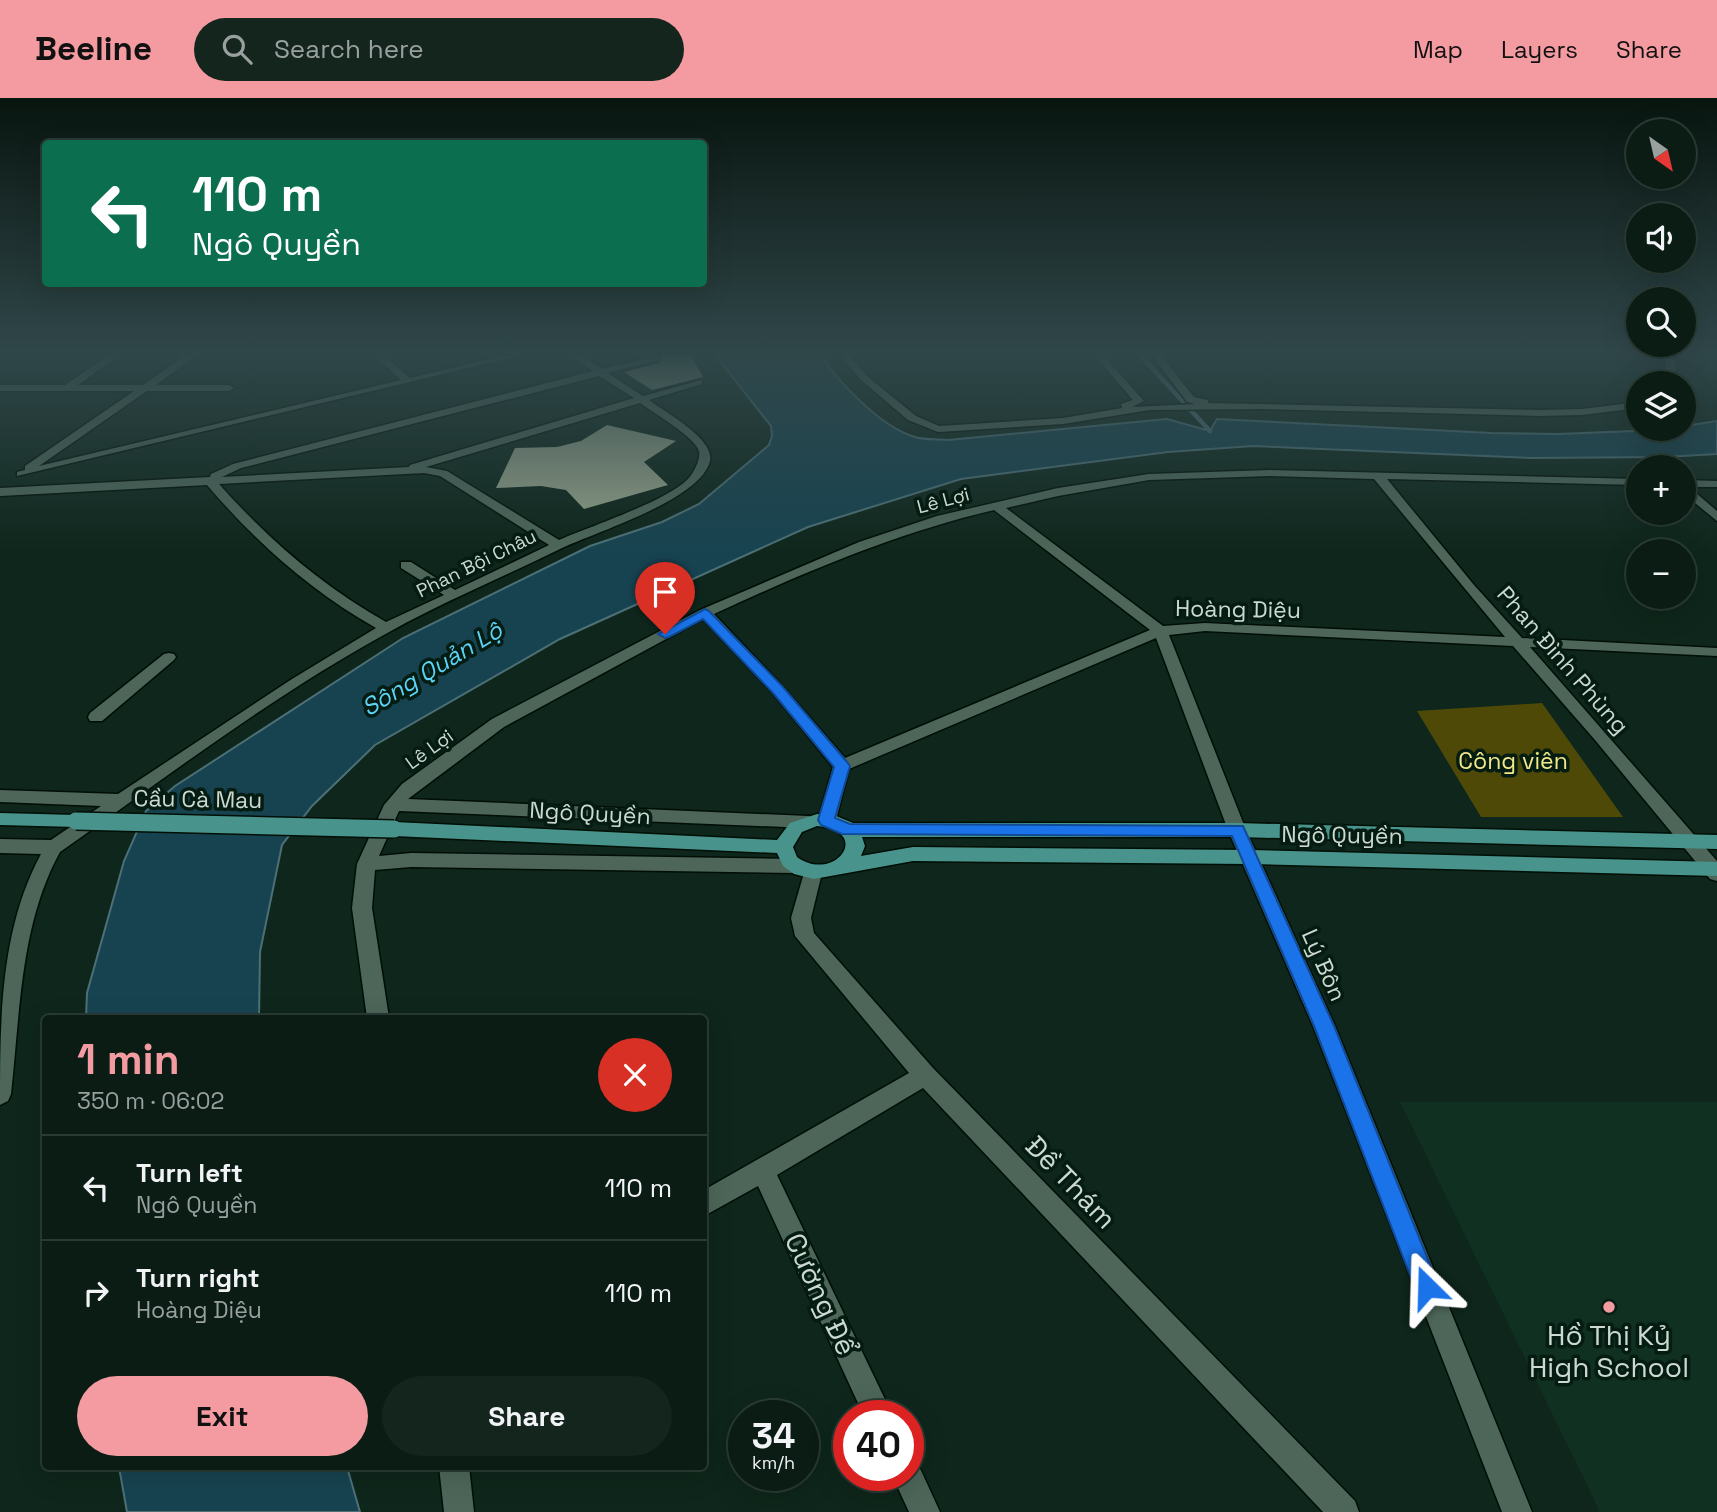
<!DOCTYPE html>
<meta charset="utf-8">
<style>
:root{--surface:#0a1c14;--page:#13251d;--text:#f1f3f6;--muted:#99a1a0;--line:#2a3a34;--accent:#f49aa1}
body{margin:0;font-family:"Space Grotesk",sans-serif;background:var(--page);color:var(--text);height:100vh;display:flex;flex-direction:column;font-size:26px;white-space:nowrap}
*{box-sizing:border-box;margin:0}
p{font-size:23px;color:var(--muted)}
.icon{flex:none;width:38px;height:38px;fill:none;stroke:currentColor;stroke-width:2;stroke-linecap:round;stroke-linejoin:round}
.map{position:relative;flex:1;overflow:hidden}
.drawer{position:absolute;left:42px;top:917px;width:665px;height:455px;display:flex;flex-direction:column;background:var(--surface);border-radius:7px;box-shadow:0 7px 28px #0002,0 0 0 2px var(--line)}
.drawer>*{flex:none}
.hud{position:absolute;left:42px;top:42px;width:665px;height:147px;border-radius:7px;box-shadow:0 7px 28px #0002,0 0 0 2px var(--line);background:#0b6e4f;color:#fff;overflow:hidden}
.needle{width:46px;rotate:146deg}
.buttons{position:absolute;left:1626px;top:21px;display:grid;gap:14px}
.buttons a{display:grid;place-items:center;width:70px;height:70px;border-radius:50%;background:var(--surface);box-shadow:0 7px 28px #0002,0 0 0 2px var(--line);font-size:35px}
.speed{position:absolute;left:728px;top:1302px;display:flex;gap:14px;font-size:35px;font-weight:700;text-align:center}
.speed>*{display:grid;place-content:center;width:91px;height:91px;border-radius:50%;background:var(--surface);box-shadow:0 7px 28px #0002,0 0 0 2px var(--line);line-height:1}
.speed small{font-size:18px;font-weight:400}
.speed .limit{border:10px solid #d22;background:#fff;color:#111}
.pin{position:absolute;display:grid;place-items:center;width:60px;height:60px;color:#fff;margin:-72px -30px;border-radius:50% 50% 50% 0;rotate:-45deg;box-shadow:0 0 7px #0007}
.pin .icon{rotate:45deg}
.me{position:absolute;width:77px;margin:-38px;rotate:338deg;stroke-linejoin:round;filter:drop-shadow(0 0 5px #0008)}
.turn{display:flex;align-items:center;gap:24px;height:147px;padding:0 35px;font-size:32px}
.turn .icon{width:91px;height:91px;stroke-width:2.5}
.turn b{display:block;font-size:49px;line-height:60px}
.round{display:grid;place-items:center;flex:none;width:74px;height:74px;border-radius:37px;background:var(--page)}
.summary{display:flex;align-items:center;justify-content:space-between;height:119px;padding:0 35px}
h1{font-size:42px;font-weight:700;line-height:52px;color:var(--accent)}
.button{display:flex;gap:14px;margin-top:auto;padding:14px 35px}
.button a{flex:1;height:80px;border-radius:42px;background:var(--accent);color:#111;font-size:28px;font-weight:700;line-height:80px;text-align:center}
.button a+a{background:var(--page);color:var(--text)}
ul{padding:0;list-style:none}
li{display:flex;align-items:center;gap:21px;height:105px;padding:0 35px;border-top:2px solid var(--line)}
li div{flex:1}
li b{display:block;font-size:26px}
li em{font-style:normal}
header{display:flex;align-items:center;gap:42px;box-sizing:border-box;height:98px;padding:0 35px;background:var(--accent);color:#111}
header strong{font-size:33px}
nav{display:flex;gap:38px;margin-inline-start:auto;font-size:24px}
.search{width:490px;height:63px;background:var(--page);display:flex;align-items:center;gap:18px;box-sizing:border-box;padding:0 24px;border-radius:38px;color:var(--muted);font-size:26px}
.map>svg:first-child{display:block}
.built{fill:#103022}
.green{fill:#4f4908}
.water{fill:#174350;stroke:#4d7077;stroke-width:2}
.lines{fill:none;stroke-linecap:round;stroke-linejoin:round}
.stream{stroke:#4d7077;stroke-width:4.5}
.building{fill:#93a18a}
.minor-casing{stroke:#000f06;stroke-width:3}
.major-casing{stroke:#000f06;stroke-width:3}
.minor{fill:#4d6659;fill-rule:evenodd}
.major{fill:#48948c;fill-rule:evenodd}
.major-bridge-casing{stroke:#000f06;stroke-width:20;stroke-linecap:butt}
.major-bridge{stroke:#48948c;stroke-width:17}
.route{fill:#1a73e8;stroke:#114b97;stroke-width:2}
.poi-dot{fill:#f49aa1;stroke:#051c12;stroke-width:2.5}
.labels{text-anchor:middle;stroke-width:7;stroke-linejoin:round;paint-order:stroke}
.far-street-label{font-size:19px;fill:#cbd9d1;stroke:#051c12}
.street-label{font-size:23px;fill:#cbd9d1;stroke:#051c12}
.park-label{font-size:23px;fill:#f2e889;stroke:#051c12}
.water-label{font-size:24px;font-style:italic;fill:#5bd3f7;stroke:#051c12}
.near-street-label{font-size:28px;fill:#cbd9d1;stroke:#051c12}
.near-poi-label{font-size:28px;fill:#cbd9d1;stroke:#051c12}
</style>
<header>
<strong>Beeline</strong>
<div class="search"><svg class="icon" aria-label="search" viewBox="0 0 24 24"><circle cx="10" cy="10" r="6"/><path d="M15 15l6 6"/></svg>Search here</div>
<nav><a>Map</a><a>Layers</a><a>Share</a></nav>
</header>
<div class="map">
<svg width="1717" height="1414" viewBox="0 0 1717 1414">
<rect width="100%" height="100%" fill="#0e261b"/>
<!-- built -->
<path class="built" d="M 1400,1004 L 1717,1004 L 1717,1414 L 1600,1414 Z"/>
<!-- green -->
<path class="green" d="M 1542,605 L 1623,719 L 1481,719 L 1417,613 Z"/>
<!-- water -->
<path class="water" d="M 715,257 L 821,257 C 840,286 881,329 915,339 C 925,342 938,341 948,342 L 1167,321 L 1210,333 L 1217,321 L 1491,335 L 1558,336 L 1684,331 L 1684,328 L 1717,323 L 1717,356 L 1664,359 L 1530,360 L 1253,348 L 1168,354 L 961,381 L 808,429 L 560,541 L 375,647 L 312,708 L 282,747 L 260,854 L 259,920 L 86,920 L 87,895 L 124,763 L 146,713 L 175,688 L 403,540 L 590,448 L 662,424 L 699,406 L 769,347 L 772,338 L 771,328 Z
M 119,1369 L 347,1369 L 360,1414 L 127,1414 Z"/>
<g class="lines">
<!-- stream -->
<path class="stream" d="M 1140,257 L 1210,333"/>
</g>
<!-- building -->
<path class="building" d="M 661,257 L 691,257 L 703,279 L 652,292 L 624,274 L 660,265 Z
M 607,327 L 676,343 L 644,364 L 668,387 L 584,411 L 566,392 L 541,388 L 496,390 L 515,350 L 557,349 L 581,343 Z"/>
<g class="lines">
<defs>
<path id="minor" d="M 109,257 L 120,257 L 78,287 L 143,287 L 186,257 L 197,257 L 156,287 L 229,287 L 234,290 L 229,293 L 147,293 L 39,368 L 401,282 L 373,257 L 383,257 L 410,280 L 506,257 L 523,257 L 17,378 L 17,374 L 25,372 L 25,368 L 134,293 L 0,293 L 0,287 L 65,287 Z
M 570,257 L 581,257 L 602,271 L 659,258 L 659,262 L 608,275 L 643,298 L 702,282 L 702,286 L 649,302 C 665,314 715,341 710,363 C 700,403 594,434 558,452 C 503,479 445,503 391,533 C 275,596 168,678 60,754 C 20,826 20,915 11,996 L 8,1003 L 0,1007 C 0,921 0,832 41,756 L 0,755 L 0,741 L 51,742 L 101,708 L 0,704 L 0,692 L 118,696 L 292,581 L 376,530 C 310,493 256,444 207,387 L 0,398 L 0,390 L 210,379 L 211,376 L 233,366 L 593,273 ZM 599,278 L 634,300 L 410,367 L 409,369 L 222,379 L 241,370 ZM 640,305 C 652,314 695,339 699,353 C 701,362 693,376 687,382 C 664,404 591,428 559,442 L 447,373 L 426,369 ZM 424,375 L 440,378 L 549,447 L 455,492 L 411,464 L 401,464 L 401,470 L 444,497 L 386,524 C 322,488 268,441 219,386 Z
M 840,257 L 849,257 L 867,278 L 916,318 L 939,328 L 1063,320 L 1122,310 L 1121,306 L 1133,302 L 1094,257 L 1103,257 L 1144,303 L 1132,309 L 1195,306 L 1187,304 L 1152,257 L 1161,257 L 1194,299 L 1208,302 L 1208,305 L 1541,312 L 1582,311 L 1638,304 L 1638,310 L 1582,317 L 1541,318 L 1264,311 L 1150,312 L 1063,326 L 938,334 L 908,322 L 861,282 Z
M 1662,257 L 1671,257 L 1675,263 L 1677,285 L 1667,285 L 1665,263 Z
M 1270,372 L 1638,381 L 1638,387 L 1387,381 L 1474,487 L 1522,540 L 1717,550 L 1717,558 L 1530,549 L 1717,763 L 1717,783 L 1710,781 L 1595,642 L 1513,548 L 1205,533 L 1169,537 L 1246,732 L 1335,928 L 1532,1414 L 1502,1414 L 1313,928 L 1228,732 L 1156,540 L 849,671 L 836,722 L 833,727 L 821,727 L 818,722 L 833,669 L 773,595 L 703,521 L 504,629 L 408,701 L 808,718 L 814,719 L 817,724 L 814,729 L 808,730 L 399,713 L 379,758 L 411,755 L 795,761 L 802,763 L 804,768 L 802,773 L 795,775 L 411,769 L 375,772 L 372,810 L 389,920 L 367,920 L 352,810 L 357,766 L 384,707 L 402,686 L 492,621 L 700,512 L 859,444 L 937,418 L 1058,390 L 1149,376 ZM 1270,378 L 1374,381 L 1505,539 L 1205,525 L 1163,528 L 1006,410 L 1058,398 L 1149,382 ZM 994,412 L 1150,532 L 845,660 L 783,589 L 714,516 C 805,474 896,435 994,412 Z
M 1684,382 L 1717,383 L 1717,389 L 1689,389 L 1717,413 L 1717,423 L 1684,396 Z
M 169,555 L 174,556 L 176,559 L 174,562 L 102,623 L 90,623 L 88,619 L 90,615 L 164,556 Z
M 813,768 L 820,770 L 822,775 L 811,820 L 814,835 L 933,970 L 1355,1403 L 1359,1414 L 1323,1414 L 923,990 L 777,1077 L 893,1318 L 864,1318 L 758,1088 L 704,1118 L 704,1092 L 909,975 L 795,838 L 791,820 L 804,775 L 806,770 Z
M 908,1363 L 918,1366 L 940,1414 L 909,1414 L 892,1377 L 908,1377 Z
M 439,1368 L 469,1368 L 474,1414 L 444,1414 Z"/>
<path id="major" d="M 0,715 L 76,717 L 82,718 L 85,723 L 82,728 L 76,729 L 0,727 Z
M 817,716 L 836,718 L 853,725 L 1237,725 L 1717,737 L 1717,751 L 1237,739 L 862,739 L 865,748 L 861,758 L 913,749 L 1250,752 L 1717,764 L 1717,778 L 1250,766 L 913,763 L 814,781 L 794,776 L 783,768 L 777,755 L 394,738 L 388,736 L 385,731 L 388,726 L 394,724 L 777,742 L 790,725 ZM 817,728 C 874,733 834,786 797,759 L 793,749 L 802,734 Z"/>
</defs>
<!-- minor casing -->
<use href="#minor" class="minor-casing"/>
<!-- major casing -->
<use href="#major" class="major-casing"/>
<!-- minor -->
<use href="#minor" class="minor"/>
<!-- major -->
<use href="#major" class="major"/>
<defs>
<path id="major-bridge" d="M 76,723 L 394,731"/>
</defs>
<!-- major-bridge casing -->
<use href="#major-bridge" class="major-bridge-casing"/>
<!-- major-bridge -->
<use href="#major-bridge" class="major-bridge"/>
</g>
<!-- sky -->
<linearGradient id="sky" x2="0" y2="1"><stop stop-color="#08150f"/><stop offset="0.56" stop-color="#30474a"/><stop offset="1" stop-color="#30474a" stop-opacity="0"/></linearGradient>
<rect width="1717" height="455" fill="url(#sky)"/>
<!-- route -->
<path class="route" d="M 705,511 L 709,513 L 783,589 L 847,664 L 850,668 L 835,720 L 850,726 L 1243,728 L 1334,928 L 1439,1189 L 1435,1198 L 1427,1202 L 1418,1198 L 1314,928 L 1232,738 L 842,736 L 821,727 L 818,722 L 834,669 L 773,595 L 703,521 L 669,539 L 665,540 L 658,536 Z"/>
<!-- markers -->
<circle class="poi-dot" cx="1609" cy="1209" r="7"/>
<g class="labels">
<!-- far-street labels -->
<g class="far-street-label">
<text transform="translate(943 402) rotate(-15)" y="7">Lê Lợi</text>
<text transform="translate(476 465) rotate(-26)" y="7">Phan Bội Châu</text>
<text transform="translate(429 651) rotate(-36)" y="7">Lê Lợi</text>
</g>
<!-- street labels -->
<g class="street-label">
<text transform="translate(1238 511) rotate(1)" y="8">Hoàng Diệu</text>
<text transform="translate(1563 562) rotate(49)" y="8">Phan Đình Phùng</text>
<text transform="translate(198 701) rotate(1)" y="8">Cầu Cà Mau</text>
<text transform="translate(590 715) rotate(3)" y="8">Ngô Quyền</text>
<text transform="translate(1342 737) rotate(1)" y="8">Ngô Quyền</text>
<text transform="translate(1324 867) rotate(66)" y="8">Lý Bôn</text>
</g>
<!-- park labels -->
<g class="park-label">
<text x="1513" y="671">Công viên</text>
</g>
<!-- water labels -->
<g class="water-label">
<text transform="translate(432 571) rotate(-31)" y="8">Sông Quản Lộ</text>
</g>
<!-- near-street labels -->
<g class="near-street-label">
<text transform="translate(1071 1084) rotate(46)" y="10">Đề Thám</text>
<text transform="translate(821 1196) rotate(65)" y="10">Cường Để</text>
</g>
<!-- near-poi labels -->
<g class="near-poi-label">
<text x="1609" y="1247">Hồ Thị Kỷ<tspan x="1609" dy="32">High School</tspan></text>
</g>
</g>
</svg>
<div class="buttons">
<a><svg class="needle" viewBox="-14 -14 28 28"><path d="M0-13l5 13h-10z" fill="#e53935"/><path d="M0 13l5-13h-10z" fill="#99a1a0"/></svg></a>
<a><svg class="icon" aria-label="sound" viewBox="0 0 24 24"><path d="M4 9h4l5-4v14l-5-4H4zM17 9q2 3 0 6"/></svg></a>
<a><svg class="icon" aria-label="search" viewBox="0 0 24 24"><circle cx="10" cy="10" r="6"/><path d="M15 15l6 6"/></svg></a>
<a><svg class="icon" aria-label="layers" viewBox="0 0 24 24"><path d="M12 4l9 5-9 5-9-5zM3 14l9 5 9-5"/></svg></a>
<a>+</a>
<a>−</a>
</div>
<div class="speed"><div>34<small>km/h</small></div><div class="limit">40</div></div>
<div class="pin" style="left:665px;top:536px;background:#d93025"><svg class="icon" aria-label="arrive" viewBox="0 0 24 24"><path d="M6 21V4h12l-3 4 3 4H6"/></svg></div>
<svg class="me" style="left:1427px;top:1189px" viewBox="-20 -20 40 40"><path d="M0-17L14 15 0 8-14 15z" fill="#1a73e8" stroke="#fff" stroke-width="4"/></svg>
<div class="hud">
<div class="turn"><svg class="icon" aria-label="left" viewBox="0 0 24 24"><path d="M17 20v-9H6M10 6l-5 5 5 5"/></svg><div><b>110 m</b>Ngô Quyền</div></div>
</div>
<section class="drawer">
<div class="summary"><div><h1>1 min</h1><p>350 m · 06:02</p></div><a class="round" style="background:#d93025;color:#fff"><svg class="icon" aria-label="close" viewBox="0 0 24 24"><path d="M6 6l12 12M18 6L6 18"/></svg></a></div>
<ul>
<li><svg class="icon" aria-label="left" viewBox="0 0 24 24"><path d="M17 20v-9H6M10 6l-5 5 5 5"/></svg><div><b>Turn left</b><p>Ngô Quyền</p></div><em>110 m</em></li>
<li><svg class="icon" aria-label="right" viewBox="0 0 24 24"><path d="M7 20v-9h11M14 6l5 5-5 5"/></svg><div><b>Turn right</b><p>Hoàng Diệu</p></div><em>110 m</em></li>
</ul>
<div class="button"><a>Exit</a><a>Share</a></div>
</section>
</div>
